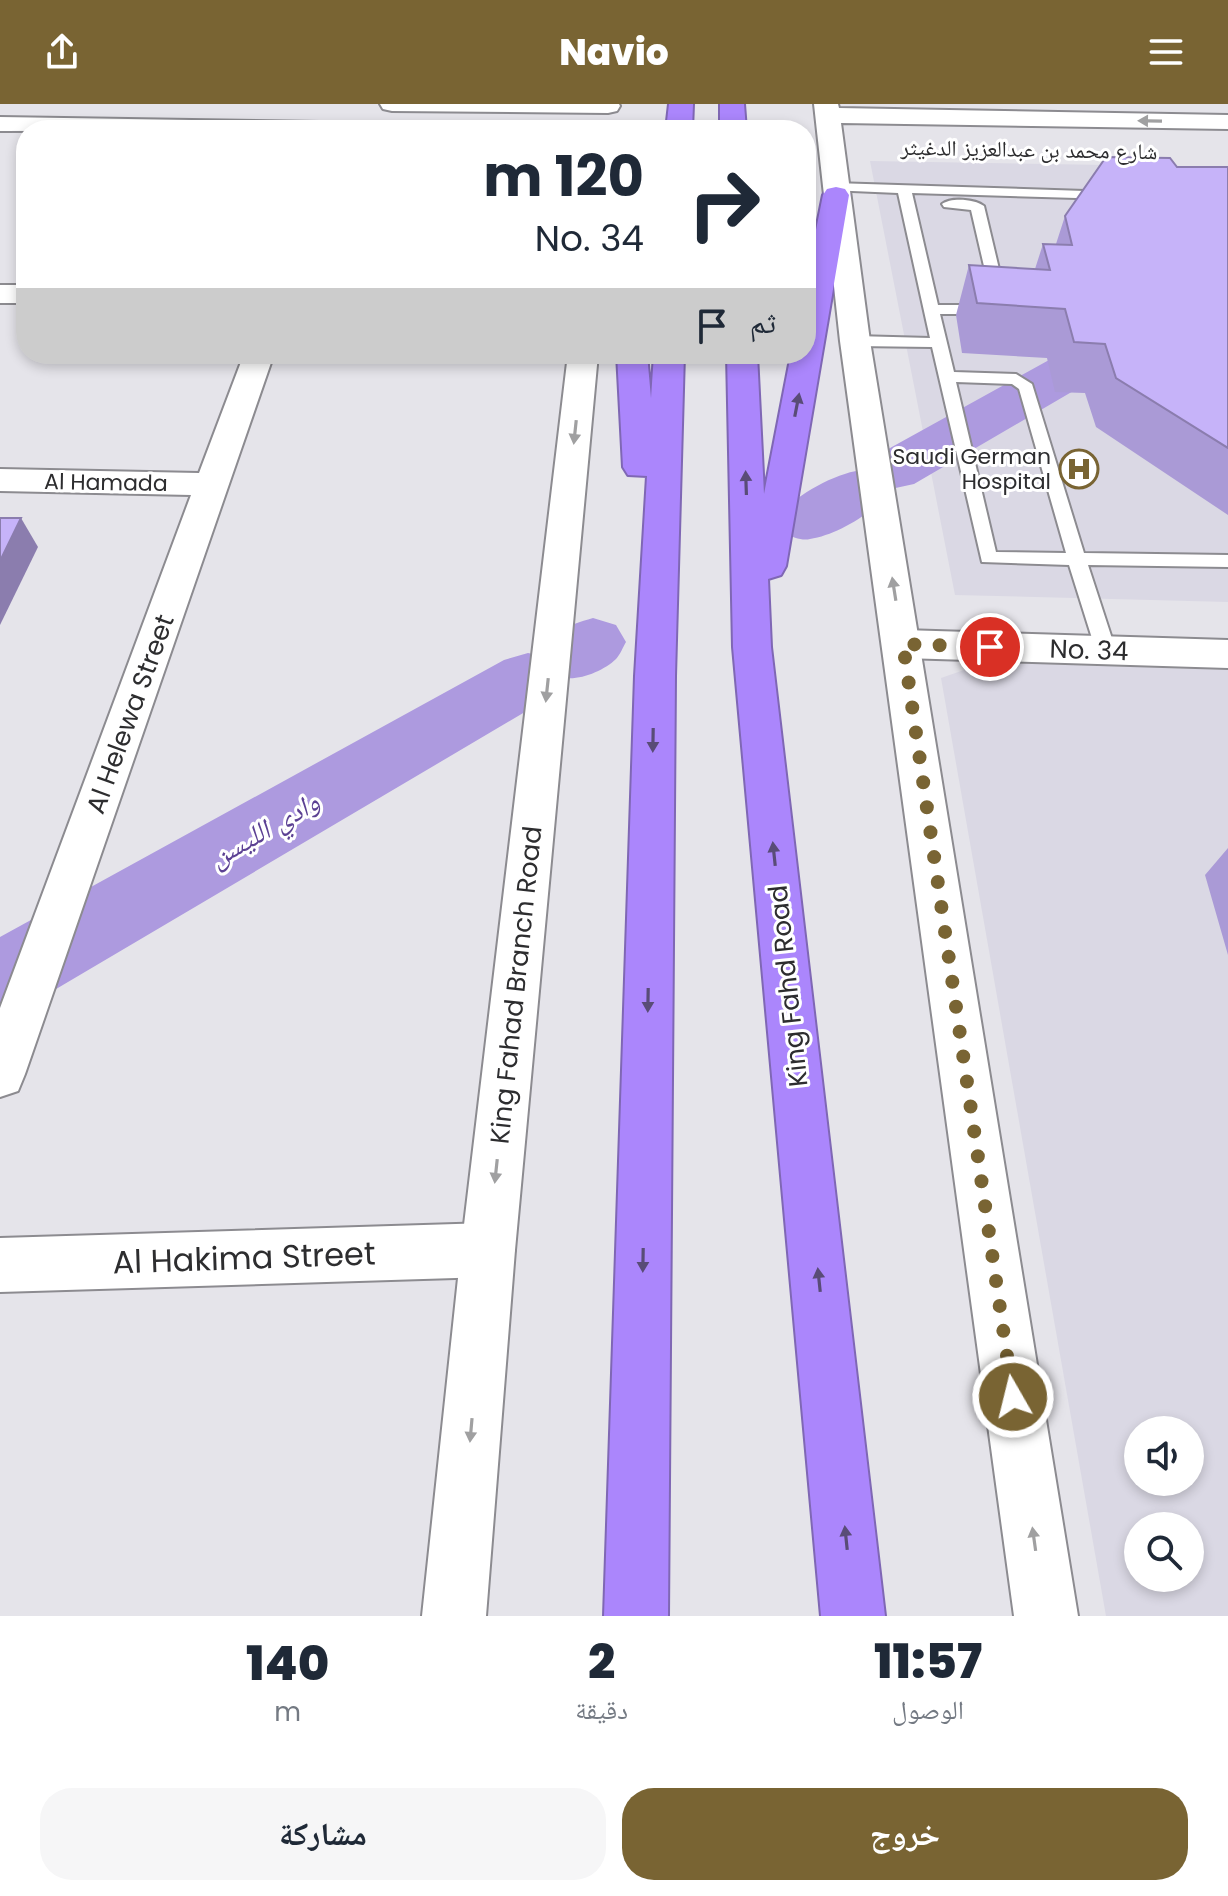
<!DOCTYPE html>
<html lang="ar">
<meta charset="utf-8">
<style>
:root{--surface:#fff;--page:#f6f6f7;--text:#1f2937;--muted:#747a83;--accent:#796433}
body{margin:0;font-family:Poppins,"Noto Naskh Arabic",sans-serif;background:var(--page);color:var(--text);direction:rtl;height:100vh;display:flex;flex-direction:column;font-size:30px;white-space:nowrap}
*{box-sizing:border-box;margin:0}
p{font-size:26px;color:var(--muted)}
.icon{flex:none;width:44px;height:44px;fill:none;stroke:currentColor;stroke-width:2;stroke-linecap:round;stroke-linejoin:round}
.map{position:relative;height:1512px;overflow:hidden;direction:ltr}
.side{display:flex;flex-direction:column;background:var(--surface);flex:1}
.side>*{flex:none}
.banner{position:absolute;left:16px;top:16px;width:800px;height:244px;border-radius:32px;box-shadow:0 4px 12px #0003;direction:rtl;background:#fff;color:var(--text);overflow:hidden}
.tools{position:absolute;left:1124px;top:1312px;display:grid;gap:16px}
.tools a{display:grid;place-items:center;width:80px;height:80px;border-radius:50%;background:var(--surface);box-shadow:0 4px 12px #0003;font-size:40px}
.pin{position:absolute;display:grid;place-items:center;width:68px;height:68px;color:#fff;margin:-34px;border:4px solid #fff;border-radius:50%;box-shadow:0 2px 8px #0007}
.me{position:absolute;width:88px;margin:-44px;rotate:352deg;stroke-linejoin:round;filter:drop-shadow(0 0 6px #0008)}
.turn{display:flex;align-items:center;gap:28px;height:168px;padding:0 40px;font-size:36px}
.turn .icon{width:104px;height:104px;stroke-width:2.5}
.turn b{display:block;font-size:56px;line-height:68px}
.then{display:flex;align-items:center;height:76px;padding:0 40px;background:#0003;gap:16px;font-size:30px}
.eta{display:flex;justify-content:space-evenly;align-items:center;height:136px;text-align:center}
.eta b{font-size:48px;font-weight:800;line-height:56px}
.button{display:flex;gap:16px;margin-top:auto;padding:16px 40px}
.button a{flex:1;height:92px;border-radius:32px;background:var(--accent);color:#fff;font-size:32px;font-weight:800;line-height:92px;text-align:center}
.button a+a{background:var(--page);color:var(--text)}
header{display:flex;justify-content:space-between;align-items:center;height:104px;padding:0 40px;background:var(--accent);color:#fff;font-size:36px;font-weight:800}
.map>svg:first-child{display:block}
.built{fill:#dad8e4;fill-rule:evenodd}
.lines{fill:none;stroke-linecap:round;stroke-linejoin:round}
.river{fill:#ad9adf;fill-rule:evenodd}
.lane-casing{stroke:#8c8b90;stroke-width:4}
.street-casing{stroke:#8c8b90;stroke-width:4}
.secondary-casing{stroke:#8c8b90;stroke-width:4}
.highway-casing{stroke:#7f67b4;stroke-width:4}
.lane{fill:#fff;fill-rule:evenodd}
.street{fill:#fff;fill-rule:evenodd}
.secondary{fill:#fff;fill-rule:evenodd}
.highway{fill:#ab86fc;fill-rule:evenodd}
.wall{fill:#aa9ad6}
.shaded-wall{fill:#8b7dae}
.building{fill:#c6b3f9;stroke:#8b7dae;stroke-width:2}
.oneway{fill:#a0a0a1}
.oneway2{fill:#594c77}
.route{stroke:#796433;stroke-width:14;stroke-dasharray:0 25.2}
.labels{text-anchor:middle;stroke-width:6;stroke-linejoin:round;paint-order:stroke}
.far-street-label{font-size:22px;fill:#2d2d2f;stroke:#fff}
.far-poi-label{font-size:22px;fill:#2d2d2f;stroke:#fff;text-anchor:end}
.street-label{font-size:26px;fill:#2d2d2f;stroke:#fff}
.water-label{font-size:28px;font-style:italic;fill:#5c4193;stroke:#fff}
.near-street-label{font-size:32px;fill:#2d2d2f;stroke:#fff}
</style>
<header><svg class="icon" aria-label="menu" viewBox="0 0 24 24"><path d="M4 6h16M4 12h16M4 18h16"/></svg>Navio<svg class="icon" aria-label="share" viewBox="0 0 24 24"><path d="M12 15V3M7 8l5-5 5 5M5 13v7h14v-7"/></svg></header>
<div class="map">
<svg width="1228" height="1512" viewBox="0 0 1228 1512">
<rect width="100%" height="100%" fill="#e5e4ea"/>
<!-- built -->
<path class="built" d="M 870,57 L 1228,63 L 1228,498 L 955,491 Z
M 987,558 L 1228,566 L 1228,1512 L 1106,1512 L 941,574 ZM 1138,1326 L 1190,1326 L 1190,1378 L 1138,1378 ZM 1138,1422 L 1190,1422 L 1190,1474 L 1138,1474 Z"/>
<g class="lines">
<!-- river -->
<path class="river" d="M 1228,118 L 1228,158 L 1116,262 L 914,380 L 891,385 C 876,408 837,431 810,435 C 802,437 793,433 785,430 L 776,416 C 789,394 838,367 864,366 L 872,354 L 1078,240 L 1211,122 Z
M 593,514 L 616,521 L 626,538 C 623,543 620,551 616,555 C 604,567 577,578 561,573 L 552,592 L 29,901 L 0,912 L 0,833 L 504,556 L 528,549 L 537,551 C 549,526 567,522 593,514 Z"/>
<defs>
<path id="lane" d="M 834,79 L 1116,88 L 1118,91 L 1111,95 L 912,89 L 938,201 L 993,201 L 971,106 L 944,103 L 942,100 C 951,93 975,95 984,102 L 1008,203 L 1005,209 L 1000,210 L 940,210 L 954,268 L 1016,270 L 1032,280 L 1084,449 L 1228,451 L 1228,463 L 1088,461 L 1116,547 L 1106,554 L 1096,547 L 1069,461 L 982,458 L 932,243 L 855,242 L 847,237 L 855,232 L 930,234 L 898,89 L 829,86 L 829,80 ZM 956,278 L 1012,280 L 1019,285 L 1066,449 L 996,448 Z"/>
<path id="street" d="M 0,181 L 26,181 L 26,199 L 0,199 Z
M 244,250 L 274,250 L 25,970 L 18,987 L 0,993 L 0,904 L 191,391 L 0,387 L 0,365 L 199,369 Z
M 903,526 L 1228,536 L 1228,564 L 903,554 L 889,550 L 884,540 L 889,530 Z
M 488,1119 L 507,1127 L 515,1146 L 507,1165 L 488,1173 L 0,1188 L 0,1134 Z"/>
<path id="secondary" d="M 380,0 L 619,0 L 620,2 L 617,7 L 608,9 L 392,7 L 383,5 Z
M 814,0 L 838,0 L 839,4 L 1228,11 L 1228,25 L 841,19 L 870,237 L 1078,1512 L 1014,1512 L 840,237 Z
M 0,13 L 319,18 L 328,21 L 332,26 L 0,27 Z
M 568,250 L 598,250 L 515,1146 L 486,1512 L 422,1512 L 461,1146 Z"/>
<path id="highway" d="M 669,0 L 693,0 L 692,26 L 666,26 Z
M 720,0 L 744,0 L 746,26 L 720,26 Z
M 836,83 L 845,85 L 849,91 L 786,462 L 781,471 L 768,475 L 771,543 L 885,1512 L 821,1512 L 733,543 L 727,250 L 757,250 L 764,390 L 791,250 L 806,250 L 806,176 L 823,91 L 827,85 Z
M 617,250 L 647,250 L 651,294 L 654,250 L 684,250 L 675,572 L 668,1512 L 604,1512 L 635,572 L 647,372 L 628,371 L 623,363 Z"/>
</defs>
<!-- lane casing -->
<use href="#lane" class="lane-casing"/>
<!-- street casing -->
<use href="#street" class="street-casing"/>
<!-- secondary casing -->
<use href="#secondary" class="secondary-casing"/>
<!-- highway casing -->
<use href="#highway" class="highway-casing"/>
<!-- lane -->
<use href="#lane" class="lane"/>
<!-- street -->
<use href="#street" class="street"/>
<!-- secondary -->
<use href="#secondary" class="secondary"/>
<!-- highway -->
<use href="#highway" class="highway"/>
</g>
<!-- wall -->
<path class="wall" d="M 1177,63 L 1228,63 L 1228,411 L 1096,323 L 1085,289 L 1055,288 L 1047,254 L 962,249 L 956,211 L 969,161 L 1035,165 L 1043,140 L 1056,140 L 1065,112 Z
M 1228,744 L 1228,851 L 1205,771 Z"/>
<!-- shaded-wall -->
<path class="shaded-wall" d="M 21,414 L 38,443 L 0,521 L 0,457 Z"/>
<!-- building -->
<path class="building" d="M 1106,53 L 1170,54 L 1177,63 L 1228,63 L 1228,344 L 1116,274 L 1105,240 L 1074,238 L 1065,205 L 977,199 L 969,161 L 1050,166 L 1043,140 L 1072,141 L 1065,112 Z
M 0,414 L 21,414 L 0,457 Z"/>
<!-- one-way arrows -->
<defs><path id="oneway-solid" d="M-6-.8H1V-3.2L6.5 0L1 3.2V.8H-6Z" transform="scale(2)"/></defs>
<g class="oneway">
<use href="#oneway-solid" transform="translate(1150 17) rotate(-179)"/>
<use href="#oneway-solid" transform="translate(575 328) rotate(96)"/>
<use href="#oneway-solid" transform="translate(894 485) rotate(-99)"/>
<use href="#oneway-solid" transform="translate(547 586) rotate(96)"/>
<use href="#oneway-solid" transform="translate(496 1067) rotate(96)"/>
<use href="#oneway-solid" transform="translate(471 1326) rotate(95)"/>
<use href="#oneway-solid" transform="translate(1034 1435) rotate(-98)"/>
</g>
<g class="oneway2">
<use href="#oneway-solid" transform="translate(797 301) rotate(-79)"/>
<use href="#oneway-solid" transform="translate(746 379) rotate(-92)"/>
<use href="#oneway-solid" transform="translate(653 636) rotate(91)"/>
<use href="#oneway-solid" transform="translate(774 750) rotate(-96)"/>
<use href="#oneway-solid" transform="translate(648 896) rotate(91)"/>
<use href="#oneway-solid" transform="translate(643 1156) rotate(91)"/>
<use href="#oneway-solid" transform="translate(819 1176) rotate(-96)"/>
<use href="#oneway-solid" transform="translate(846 1434) rotate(-96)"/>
</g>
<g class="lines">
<!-- route -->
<path class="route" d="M 990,543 L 903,540 L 1013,1293"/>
</g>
<!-- icons -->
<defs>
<symbol id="hospital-ring" viewBox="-11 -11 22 22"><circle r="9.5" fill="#fff" stroke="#796433" stroke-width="1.5"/><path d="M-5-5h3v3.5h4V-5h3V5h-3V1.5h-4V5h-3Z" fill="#796433"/></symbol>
</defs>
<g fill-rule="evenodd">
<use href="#hospital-ring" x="1057" y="343" width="44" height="44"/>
</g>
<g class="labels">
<!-- far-street labels -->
<g class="far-street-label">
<text transform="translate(1029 45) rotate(1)" y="8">شارع محمد بن عبدالعزيز الدغيثر</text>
<text transform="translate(106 378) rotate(1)" y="8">Al Hamada</text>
</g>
<!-- far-poi labels -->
<g class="far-poi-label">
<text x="1051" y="360">Saudi German<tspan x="1051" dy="25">Hospital</tspan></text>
</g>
<!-- street labels -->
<g class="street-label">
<text transform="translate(1089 546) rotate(2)" y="9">No. 34</text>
<text transform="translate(130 610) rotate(-70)" y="9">Al Helewa Street</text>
<text transform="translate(516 881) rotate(-84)" y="9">King Fahad Branch Road</text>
<text transform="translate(788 882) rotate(-96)" y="9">King Fahd Road</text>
</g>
<!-- water labels -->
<g class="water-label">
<text transform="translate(264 725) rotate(-30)" y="10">وادي الليسن</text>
</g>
<!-- near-street labels -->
<g class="near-street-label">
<text transform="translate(244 1154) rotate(-2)" y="11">Al Hakima Street</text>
</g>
</g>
</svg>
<div class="tools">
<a><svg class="icon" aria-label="sound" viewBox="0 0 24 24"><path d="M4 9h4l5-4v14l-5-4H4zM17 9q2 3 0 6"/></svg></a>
<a><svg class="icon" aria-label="search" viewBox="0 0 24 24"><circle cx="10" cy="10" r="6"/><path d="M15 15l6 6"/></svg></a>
</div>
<div class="pin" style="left:990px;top:543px;background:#d93025"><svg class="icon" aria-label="arrive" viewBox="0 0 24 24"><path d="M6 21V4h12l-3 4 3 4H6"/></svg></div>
<svg class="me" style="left:1013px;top:1293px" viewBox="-20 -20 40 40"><circle r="17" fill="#796433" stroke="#fff" stroke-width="3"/><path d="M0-11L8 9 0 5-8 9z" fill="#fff"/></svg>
<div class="banner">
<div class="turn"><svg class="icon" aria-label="right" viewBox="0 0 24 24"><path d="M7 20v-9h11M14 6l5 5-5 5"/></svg><div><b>120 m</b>No. 34</div></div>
<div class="then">ثم<svg class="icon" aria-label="arrive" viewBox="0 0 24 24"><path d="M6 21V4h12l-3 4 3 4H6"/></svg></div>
</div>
</div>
<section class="side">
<div class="eta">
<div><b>11:57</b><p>الوصول</p></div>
<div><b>2</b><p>دقيقة</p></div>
<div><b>140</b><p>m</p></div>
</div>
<div class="button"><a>خروج</a><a>مشاركة</a></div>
</section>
